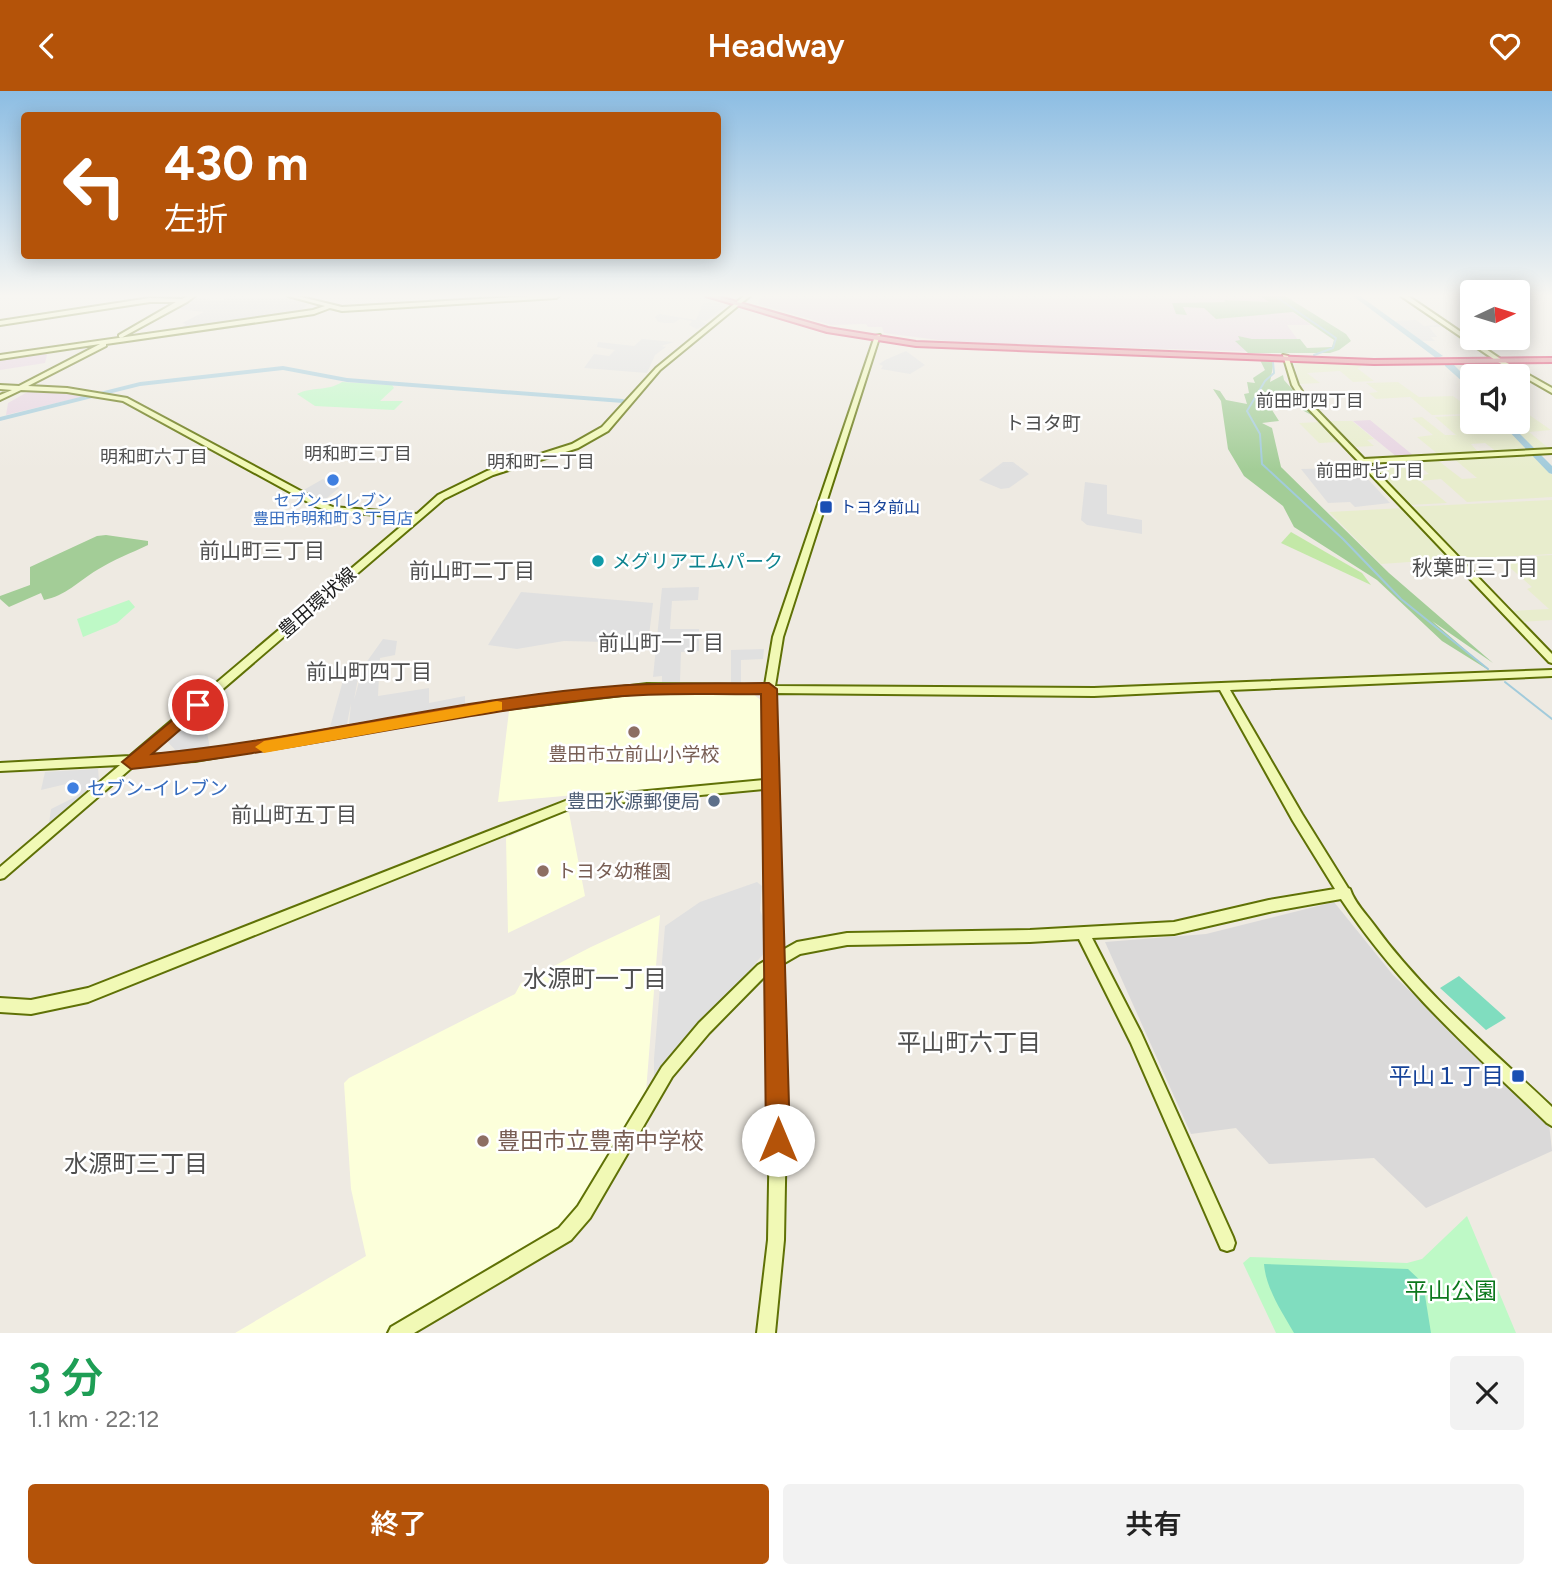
<!DOCTYPE html>
<html lang="ja">
<meta charset="utf-8">
<style>
:root{--surface:#fff;--page:#f2f2f2;--text:#222;--muted:#767676;--accent:#b45309}
body{margin:0;font-family:Figtree,"Noto Sans JP",sans-serif;background:var(--page);color:var(--text);height:100vh;display:flex;flex-direction:column;font-size:26px;white-space:nowrap}
*{box-sizing:border-box;margin:0}
p{font-size:23px;color:var(--muted)}
.icon{flex:none;width:38px;height:38px;fill:none;stroke:currentColor;stroke-width:2;stroke-linecap:round;stroke-linejoin:round}
.map{position:relative;height:1242px;overflow:hidden}
.panel{display:flex;flex-direction:column;background:var(--surface);flex:1}
.panel>*{flex:none}
.top-card{position:absolute;left:21px;top:21px;width:700px;height:147px;border-radius:7px;box-shadow:0 4px 18px #0003;background:#b45309;color:#fff;overflow:hidden}
.needle{width:46px;rotate:86deg}
.tools{position:absolute;left:1460px;top:189px;display:grid;gap:14px}
.tools a{display:grid;place-items:center;width:70px;height:70px;border-radius:7px;background:var(--surface);box-shadow:0 4px 18px #0003;font-size:35px}
.pin{position:absolute;display:grid;place-items:center;width:60px;height:60px;color:#fff;margin:-30px;border:4px solid #fff;border-radius:50%;box-shadow:0 2px 7px #0007}
.me{position:absolute;width:77px;margin:-38px;rotate:0deg;stroke-linejoin:round;filter:drop-shadow(0 0 5px #0008)}
.turn{display:flex;align-items:center;gap:24px;height:147px;padding:0 28px;font-size:32px}
.turn .icon{width:91px;height:91px;stroke-width:2.5}
.turn b{display:block;font-size:49px;line-height:60px}
.round{display:grid;place-items:center;flex:none;width:74px;height:74px;border-radius:7px;background:var(--page)}
.head{display:flex;align-items:center;justify-content:space-between;height:119px;padding:0 28px}
h1{font-size:42px;font-weight:600;line-height:52px;color:#1e9e55}
.button{display:flex;gap:14px;margin-top:auto;padding:14px 28px}
.button a{flex:1;height:80px;border-radius:7px;background:var(--accent);color:#fff;font-size:28px;font-weight:600;line-height:80px;text-align:center}
.button a+a{background:var(--page);color:var(--text)}
header{display:flex;justify-content:space-between;align-items:center;height:91px;padding:0 28px;background:var(--accent);color:#fff;font-size:32px;font-weight:600}
.map>svg:first-child{display:block}
.residential{fill:#dad9d9}
.industrial{fill:#e7d4e2}
.education{fill:#fcffda}
.farmland{fill:#e8edcd}
.grass{fill:#c3e8a7}
.forest{fill:#a3cd97}
.park{fill:#bef9c6}
.pitch{fill:#80ddbf}
.parking{fill:#e0e0e0}
.lines{fill:none;stroke-linecap:round;stroke-linejoin:round}
.stream{stroke:#a2cbdb;stroke-width:2}
.river{fill:#a2cbdb;fill-rule:evenodd}
.secondary-casing{stroke:#5f7106;stroke-width:4}
.highway-casing{stroke:#d62556;stroke-width:4}
.secondary{fill:#f1f9b5;fill-rule:evenodd}
.highway{fill:#e58995;fill-rule:evenodd}
.route{fill:#b45309;stroke:#753606;stroke-width:2}
.slow{fill:#f59e0b}
.shop-dot{fill:#3f7fe0;stroke:#fff;stroke-width:2.5}
.transit-dot{fill:#1a4fb4;stroke:#fff;stroke-width:2.5}
.culture-dot{fill:#0f9aa8;stroke:#fff;stroke-width:2.5}
.education-dot{fill:#8d6e63;stroke:#fff;stroke-width:2.5}
.service-dot{fill:#5c6f8a;stroke:#fff;stroke-width:2.5}
.labels{text-anchor:middle;stroke-width:5;stroke-linejoin:round;paint-order:stroke}
.far-shop-label{font-size:16px;fill:#366cbe;stroke:#fff}
.far-transit-label{font-size:16px;fill:#164399;stroke:#fff;text-anchor:start}
.far-neighbourhood-label{font-size:18px;fill:#4f4f4f;stroke:#fff}
.far-quarter-label{font-size:19px;fill:#4f4f4f;stroke:#fff}
.culture-label{font-size:19px;fill:#0d838f;stroke:#fff;text-anchor:start}
.street-label{font-size:19px;fill:#1c1c1c;stroke:#fff}
.education-label{font-size:19px;fill:#785e54;stroke:#fff}
.shop-label{font-size:19px;fill:#366cbe;stroke:#fff;text-anchor:start}
.service-label{font-size:19px;fill:#4e5e75;stroke:#fff;text-anchor:end}
.neighbourhood-label{font-size:21px;fill:#4f4f4f;stroke:#fff}
.near-transit-label{font-size:23px;fill:#164399;stroke:#fff;text-anchor:end}
.near-education-label{font-size:23px;fill:#785e54;stroke:#fff;text-anchor:start}
.near-park-label{font-size:23px;fill:#0c781c;stroke:#fff}
.near-neighbourhood-label{font-size:24px;fill:#4f4f4f;stroke:#fff}
</style>
<header><svg class="icon" aria-label="back" viewBox="0 0 24 24"><path d="M15 5l-7 7 7 7"/></svg>Headway<svg class="icon" aria-label="heart" viewBox="0 0 24 24"><path d="M12 20l-8-8c-3-5 5-10 8-4 3-6 11-1 8 4z"/></svg></header>
<div class="map">
<svg width="1552" height="1242" viewBox="0 0 1552 1242">
<rect width="100%" height="100%" fill="#eeeae2"/>
<!-- residential -->
<path class="residential" d="M 230,205 L 290,208 L 310,213 L 295,222 L 177,240 L 186,233 L 182,232 L 204,221 L 178,218 L 196,207 L 221,210 Z
M 1334,811 L 1393,884 L 1549,1032 L 1552,1060 L 1426,1117 L 1374,1067 L 1269,1073 L 1236,1037 L 1191,1043 L 1105,851 L 1206,843 Z"/>
<!-- industrial -->
<path class="industrial" d="M 760,205 L 1268,205 L 1311,234 L 1287,234 L 1298,249 L 1295,262 L 954,251 L 884,242 L 882,236 L 868,236 L 866,233 L 831,234 L 758,213 Z
M 48,260 L 45,272 L 0,279 L 0,268 Z
M 29,300 L 32,299 L 90,304 L 6,324 L 8,312 Z
M 1370,329 L 1414,365 L 1397,366 L 1353,330 Z"/>
<!-- education -->
<path class="education" d="M 682,602 L 753,603 L 762,610 L 764,689 L 576,707 L 575,704 L 498,711 L 509,620 L 607,607 Z
M 565,721 L 569,722 L 585,805 L 508,842 L 506,747 Z
M 660,824 L 646,1001 L 582,1115 L 560,1139 L 384,1242 L 235,1242 L 366,1165 L 351,1098 L 344,992 L 349,987 L 515,903 L 521,892 L 591,856 Z"/>
<!-- farmland -->
<path class="farmland" d="M 1294,269 L 1358,272 L 1362,276 L 1357,277 L 1374,290 L 1353,291 L 1340,280 L 1307,282 L 1320,292 L 1299,293 Z
M 1398,291 L 1419,306 L 1453,305 L 1472,319 L 1472,323 L 1432,324 L 1410,306 L 1376,308 L 1369,302 L 1378,301 L 1366,292 Z
M 1525,321 L 1551,339 L 1529,341 L 1552,360 L 1536,361 L 1506,331 L 1517,331 L 1517,322 Z
M 1472,324 L 1472,331 L 1502,331 L 1528,359 L 1497,361 L 1485,352 L 1471,353 L 1479,362 L 1439,364 L 1417,346 L 1433,344 L 1412,327 L 1422,326 L 1445,344 L 1456,344 L 1435,326 Z
M 1327,330 L 1352,330 L 1374,348 L 1367,349 L 1374,355 L 1352,356 Z
M 1321,331 L 1339,351 L 1319,352 L 1299,332 Z
M 1532,363 L 1552,384 L 1552,406 L 1467,411 L 1441,388 L 1420,390 L 1447,412 L 1408,414 L 1367,372 L 1395,370 L 1416,385 L 1429,383 L 1412,369 L 1436,368 L 1462,388 L 1477,387 L 1453,367 Z
M 1552,409 L 1552,463 L 1458,468 L 1406,416 Z
M 1404,417 L 1452,468 L 1381,473 L 1329,421 Z
M 1552,464 L 1552,529 L 1522,531 L 1509,520 L 1549,518 L 1527,498 L 1532,496 L 1499,467 Z"/>
<!-- grass -->
<path class="grass" d="M 1291,441 L 1362,482 L 1371,494 L 1281,452 Z"/>
<!-- forest -->
<path class="forest" d="M 1260,205 L 1285,205 L 1346,243 L 1351,250 L 1339,259 L 1330,262 L 1248,262 L 1235,250 L 1240,249 L 1238,245 L 1252,248 L 1300,248 L 1307,257 L 1332,256 L 1334,249 L 1293,221 L 1216,228 L 1204,217 L 1183,216 L 1187,224 L 1176,223 L 1172,212 L 1225,211 L 1224,209 L 1269,211 Z
M 1260,269 L 1274,270 L 1270,291 L 1283,284 L 1284,289 L 1319,328 L 1302,319 L 1289,303 L 1276,303 L 1272,319 L 1279,330 L 1262,332 L 1272,337 L 1281,376 L 1389,482 L 1493,572 L 1432,530 L 1490,580 L 1442,550 L 1377,489 L 1294,436 L 1283,415 L 1244,385 L 1228,358 L 1221,310 L 1213,298 L 1220,300 L 1226,309 L 1247,313 L 1244,303 L 1249,302 L 1247,291 L 1255,292 L 1253,287 L 1265,279 Z
M 106,444 L 148,450 L 148,454 C 131,462 113,469 97,479 C 79,490 65,505 44,509 L 41,502 L 9,516 L 0,508 L 0,505 L 30,494 L 30,476 L 97,445 Z"/>
<!-- park -->
<path class="park" d="M 342,291 L 392,294 L 394,297 L 380,310 L 403,310 L 394,319 L 315,315 L 297,303 C 313,295 326,301 342,291 Z
M 129,509 L 135,516 L 117,532 L 83,546 L 77,528 Z
M 1467,1125 L 1516,1242 L 1276,1242 L 1243,1172 L 1250,1166 L 1407,1172 L 1422,1168 Z"/>
<!-- pitch -->
<path class="pitch" d="M 1459,885 L 1506,927 L 1486,939 L 1440,897 Z
M 1264,1173 L 1408,1178 L 1423,1192 L 1431,1242 L 1294,1242 C 1282,1221 1266,1198 1264,1173 Z"/>
<!-- parking -->
<path class="parking" d="M 709,211 L 727,214 L 706,230 L 700,229 L 706,233 L 697,238 L 689,234 L 692,230 L 680,228 L 674,232 L 665,232 L 658,231 L 655,226 L 659,223 L 696,229 L 703,212 Z
M 1416,229 L 1424,235 L 1437,234 L 1431,229 L 1436,229 L 1452,240 L 1441,236 L 1429,236 L 1437,246 L 1431,246 L 1435,250 L 1420,250 L 1392,230 Z
M 642,248 L 674,251 L 661,255 L 666,256 L 655,264 L 647,282 L 584,277 L 594,263 L 609,265 L 615,259 L 597,256 L 598,251 L 634,255 Z
M 906,260 L 925,274 L 910,283 L 881,278 L 883,275 L 879,273 L 885,269 Z
M 1003,371 L 1013,371 L 1029,383 L 1009,397 L 1001,398 L 979,389 Z
M 1338,377 L 1346,387 L 1367,387 L 1390,412 L 1355,416 L 1350,411 L 1328,412 L 1301,378 Z
M 323,388 L 339,397 L 322,411 L 300,401 Z
M 1085,391 L 1107,394 L 1107,423 L 1142,429 L 1142,443 L 1087,434 L 1081,429 Z
M 699,496 L 698,509 L 672,510 L 670,538 L 699,538 L 699,560 L 681,561 L 680,591 L 662,591 L 662,585 L 653,586 L 662,497 Z
M 521,501 L 653,512 L 648,552 L 564,550 L 517,558 L 488,554 Z
M 383,548 L 397,550 L 395,564 L 380,567 L 378,605 L 429,597 L 429,612 L 465,605 L 465,614 L 349,633 L 351,612 L 347,633 L 330,636 L 344,586 L 315,588 L 316,578 L 360,576 L 354,609 L 363,576 Z
M 764,558 L 763,568 L 741,569 L 741,592 L 731,592 L 731,559 Z
M 199,619 L 200,624 L 204,623 L 210,658 L 178,662 L 166,649 Z
M 98,678 L 99,689 L 49,732 L 51,718 L 77,705 L 79,690 L 41,699 L 45,681 Z
M 757,791 L 762,795 L 760,819 L 765,832 L 765,861 L 657,987 L 654,984 L 654,968 L 665,835 L 700,811 Z"/>
<g class="lines">
<!-- stream -->
<path class="stream" d="M 1275,205 L 1336,247 L 1333,257 L 1314,264
M 1273,271 L 1274,282 L 1265,290 L 1247,320 L 1260,343 L 1262,373 L 1343,448 L 1401,508 L 1488,578
M 1505,591 L 1552,628"/>
<!-- river -->
<path class="river" d="M 1353,205 L 1360,205 L 1443,265 L 1436,267 Z
M 1445,271 L 1451,271 L 1472,292 L 1472,299 L 1445,275 Z
M 283,275 L 347,287 L 623,308 L 627,310 L 623,312 L 347,291 L 283,279 L 140,295 L 0,330 L 0,326 L 140,291 Z
M 1500,331 L 1508,331 L 1552,375 L 1552,383 L 1549,382 Z"/>
<defs>
<path id="secondary" d="M 188,205 L 195,205 L 187,211 L 121,247 L 119,246 L 119,244 L 176,211 L 150,211 L 0,234 L 0,230 L 150,207 L 182,208 Z
M 288,205 L 297,205 L 342,216 L 530,205 L 559,205 L 556,207 L 342,220 L 330,217 L 314,223 L 106,253 L 106,255 L 28,295 L 67,297 L 127,307 L 323,412 L 333,416 L 417,423 L 438,404 L 487,380 L 572,353 L 602,336 L 656,277 L 744,205 L 750,205 L 660,279 L 608,340 L 578,357 L 493,384 L 444,408 L 146,664 L 195,662 L 481,613 L 647,593 L 765,594 L 773,546 L 875,245 L 880,244 L 783,546 L 775,595 L 1094,597 L 1552,579 L 1552,585 L 1230,599 L 1302,723 L 1348,797 L 1350,798 C 1354,811 1366,823 1374,834 C 1424,903 1491,958 1552,1016 L 1552,1035 L 1547,1032 C 1472,960 1399,896 1341,808 L 1269,821 L 1174,843 L 1092,847 L 1141,942 L 1233,1146 L 1235,1152 L 1233,1158 L 1227,1160 L 1221,1158 L 1131,952 L 1079,848 L 1030,851 L 847,854 L 800,863 L 781,874 L 786,1036 L 784,1149 L 775,1242 L 757,1242 L 768,1149 L 770,1036 L 768,882 L 709,942 L 672,986 L 590,1127 L 571,1149 L 414,1242 L 388,1242 L 391,1236 L 559,1137 L 578,1115 L 662,976 L 699,932 L 758,874 L 768,868 L 765,698 L 574,716 L 88,911 L 31,923 L 0,921 L 0,907 L 31,909 L 88,897 L 573,707 L 765,689 L 764,602 L 647,601 L 481,621 L 195,670 L 136,673 L 4,787 L 0,788 L 0,776 L 120,674 L 0,680 L 0,672 L 130,665 L 411,427 L 332,420 L 317,416 L 123,310 L 67,301 L 21,299 L 0,309 L 0,304 L 12,299 L 0,298 L 0,294 L 19,295 L 100,253 L 0,268 L 0,264 L 313,219 L 325,215 ZM 1220,599 L 1293,730 L 1335,798 L 1269,809 L 1174,831 L 1030,839 L 847,842 L 797,851 L 781,860 L 774,602 L 1094,605 Z
M 1401,205 L 1408,205 L 1502,269 L 1552,297 L 1552,302 L 1498,271 Z
M 1283,264 L 1288,265 L 1298,294 L 1309,311 L 1364,368 L 1552,358 L 1552,362 L 1368,372 L 1552,563 L 1552,572 L 1549,571 L 1304,313 L 1292,294 Z"/>
<path id="highway" d="M 706,205 L 716,205 L 828,237 L 916,251 L 1374,269 L 1552,267 L 1552,271 L 1374,273 L 916,255 L 827,241 Z"/>
</defs>
<!-- secondary casing -->
<use href="#secondary" class="secondary-casing"/>
<!-- highway casing -->
<use href="#highway" class="highway-casing"/>
<!-- secondary -->
<use href="#secondary" class="secondary"/>
<!-- highway -->
<use href="#highway" class="highway"/>
</g>
<!-- sky -->
<linearGradient id="sky" x2="0" y2="1"><stop stop-color="#8cbde3"/><stop offset="0.54" stop-color="#f7f6f2"/><stop offset="1" stop-color="#f7f6f2" stop-opacity="0"/></linearGradient>
<rect width="1552" height="379" fill="url(#sky)"/>
<!-- route -->
<path class="route" d="M 769,592 L 777,598 L 790,1049 L 786,1057 L 778,1060 L 769,1057 L 766,1049 L 761,603 C 712,604 662,601 613,606 C 451,622 293,662 131,678 L 122,671 L 198,608 L 206,614 L 204,618 L 152,663 C 307,648 459,607 615,595 C 666,591 718,593 769,592 Z"/>
<!-- slow -->
<path class="slow" d="M 497,610 L 502,611 L 502,619 L 264,662 L 255,656 L 264,650 Z"/>
<!-- markers -->
<g class="shop-dot">
<circle cx="333" cy="389" r="7"/>
<circle cx="73" cy="697" r="7"/>
</g>
<g class="transit-dot">
<rect x="819" y="409" width="14" height="14" rx="3.5"/>
<rect x="1511" y="978" width="14" height="14" rx="3.5"/>
</g>
<circle class="culture-dot" cx="598" cy="470" r="7"/>
<g class="education-dot">
<circle cx="634" cy="641" r="7"/>
<circle cx="543" cy="780" r="7"/>
<circle cx="483" cy="1050" r="7"/>
</g>
<circle class="service-dot" cx="714" cy="710" r="7"/>
<g class="labels">
<!-- far-shop labels -->
<g class="far-shop-label">
<text x="333" y="415">セブン-イレブン<tspan x="333" dy="18">豊田市明和町３丁目店</tspan></text>
</g>
<!-- far-transit labels -->
<g class="far-transit-label">
<text x="840" y="422">トヨタ前山</text>
</g>
<!-- far-neighbourhood labels -->
<g class="far-neighbourhood-label">
<text x="1310" y="316">前田町四丁目</text>
<text x="358" y="369">明和町三丁目</text>
<text x="154" y="372">明和町六丁目</text>
<text x="541" y="377">明和町二丁目</text>
<text x="1370" y="386">前田町七丁目</text>
</g>
<!-- far-quarter labels -->
<g class="far-quarter-label">
<text x="1043" y="339">トヨタ町</text>
</g>
<!-- culture labels -->
<g class="culture-label">
<text x="612" y="477">メグリアエムパーク</text>
</g>
<!-- street labels -->
<g class="street-label">
<text transform="translate(317 511) rotate(-41)" y="7">豊田環状線</text>
</g>
<!-- education labels -->
<g class="education-label">
<text x="634" y="670">豊田市立前山小学校</text>
<text x="557" y="787" text-anchor="start">トヨタ幼稚園</text>
</g>
<!-- shop labels -->
<g class="shop-label">
<text x="87" y="704">セブン-イレブン</text>
</g>
<!-- service labels -->
<g class="service-label">
<text x="700" y="717">豊田水源郵便局</text>
</g>
<!-- neighbourhood labels -->
<g class="neighbourhood-label">
<text x="262" y="467">前山町三丁目</text>
<text x="1475" y="484">秋葉町三丁目</text>
<text x="472" y="487">前山町二丁目</text>
<text x="661" y="559">前山町一丁目</text>
<text x="369" y="588">前山町四丁目</text>
<text x="294" y="731">前山町五丁目</text>
</g>
<!-- near-transit labels -->
<g class="near-transit-label">
<text x="1504" y="993">平山１丁目</text>
</g>
<!-- near-education labels -->
<g class="near-education-label">
<text x="497" y="1058">豊田市立豊南中学校</text>
</g>
<!-- near-park labels -->
<g class="near-park-label">
<text x="1451" y="1208">平山公園</text>
</g>
<!-- near-neighbourhood labels -->
<g class="near-neighbourhood-label">
<text x="595" y="896">水源町一丁目</text>
<text x="969" y="960">平山町六丁目</text>
<text x="136" y="1081">水源町三丁目</text>
</g>
</g>
</svg>
<div class="tools">
<a><svg class="needle" viewBox="-14 -14 28 28"><path d="M0-13l5 13h-10z" fill="#e53935"/><path d="M0 13l5-13h-10z" fill="#767676"/></svg></a>
<a><svg class="icon" aria-label="sound" viewBox="0 0 24 24"><path d="M4 9h4l5-4v14l-5-4H4zM17 9q2 3 0 6"/></svg></a>
</div>
<div class="pin" style="left:198px;top:614px;background:#d93025"><svg class="icon" aria-label="arrive" viewBox="0 0 24 24"><path d="M6 21V4h12l-3 4 3 4H6"/></svg></div>
<svg class="me" style="left:778px;top:1049px" viewBox="-20 -20 40 40"><circle r="19" fill="#fff"/><path d="M0-13L10 11 0 6-10 11z" fill="#b45309"/></svg>
<div class="top-card">
<div class="turn"><svg class="icon" aria-label="left" viewBox="0 0 24 24"><path d="M17 20v-9H6M10 6l-5 5 5 5"/></svg><div><b>430 m</b>左折</div></div>
</div>
</div>
<section class="panel">
<div class="head"><div><h1>3 分</h1><p>1.1 km · 22:12</p></div><a class="round"><svg class="icon" aria-label="close" viewBox="0 0 24 24"><path d="M6 6l12 12M18 6L6 18"/></svg></a></div>
<div class="button"><a>終了</a><a>共有</a></div>
</section>
